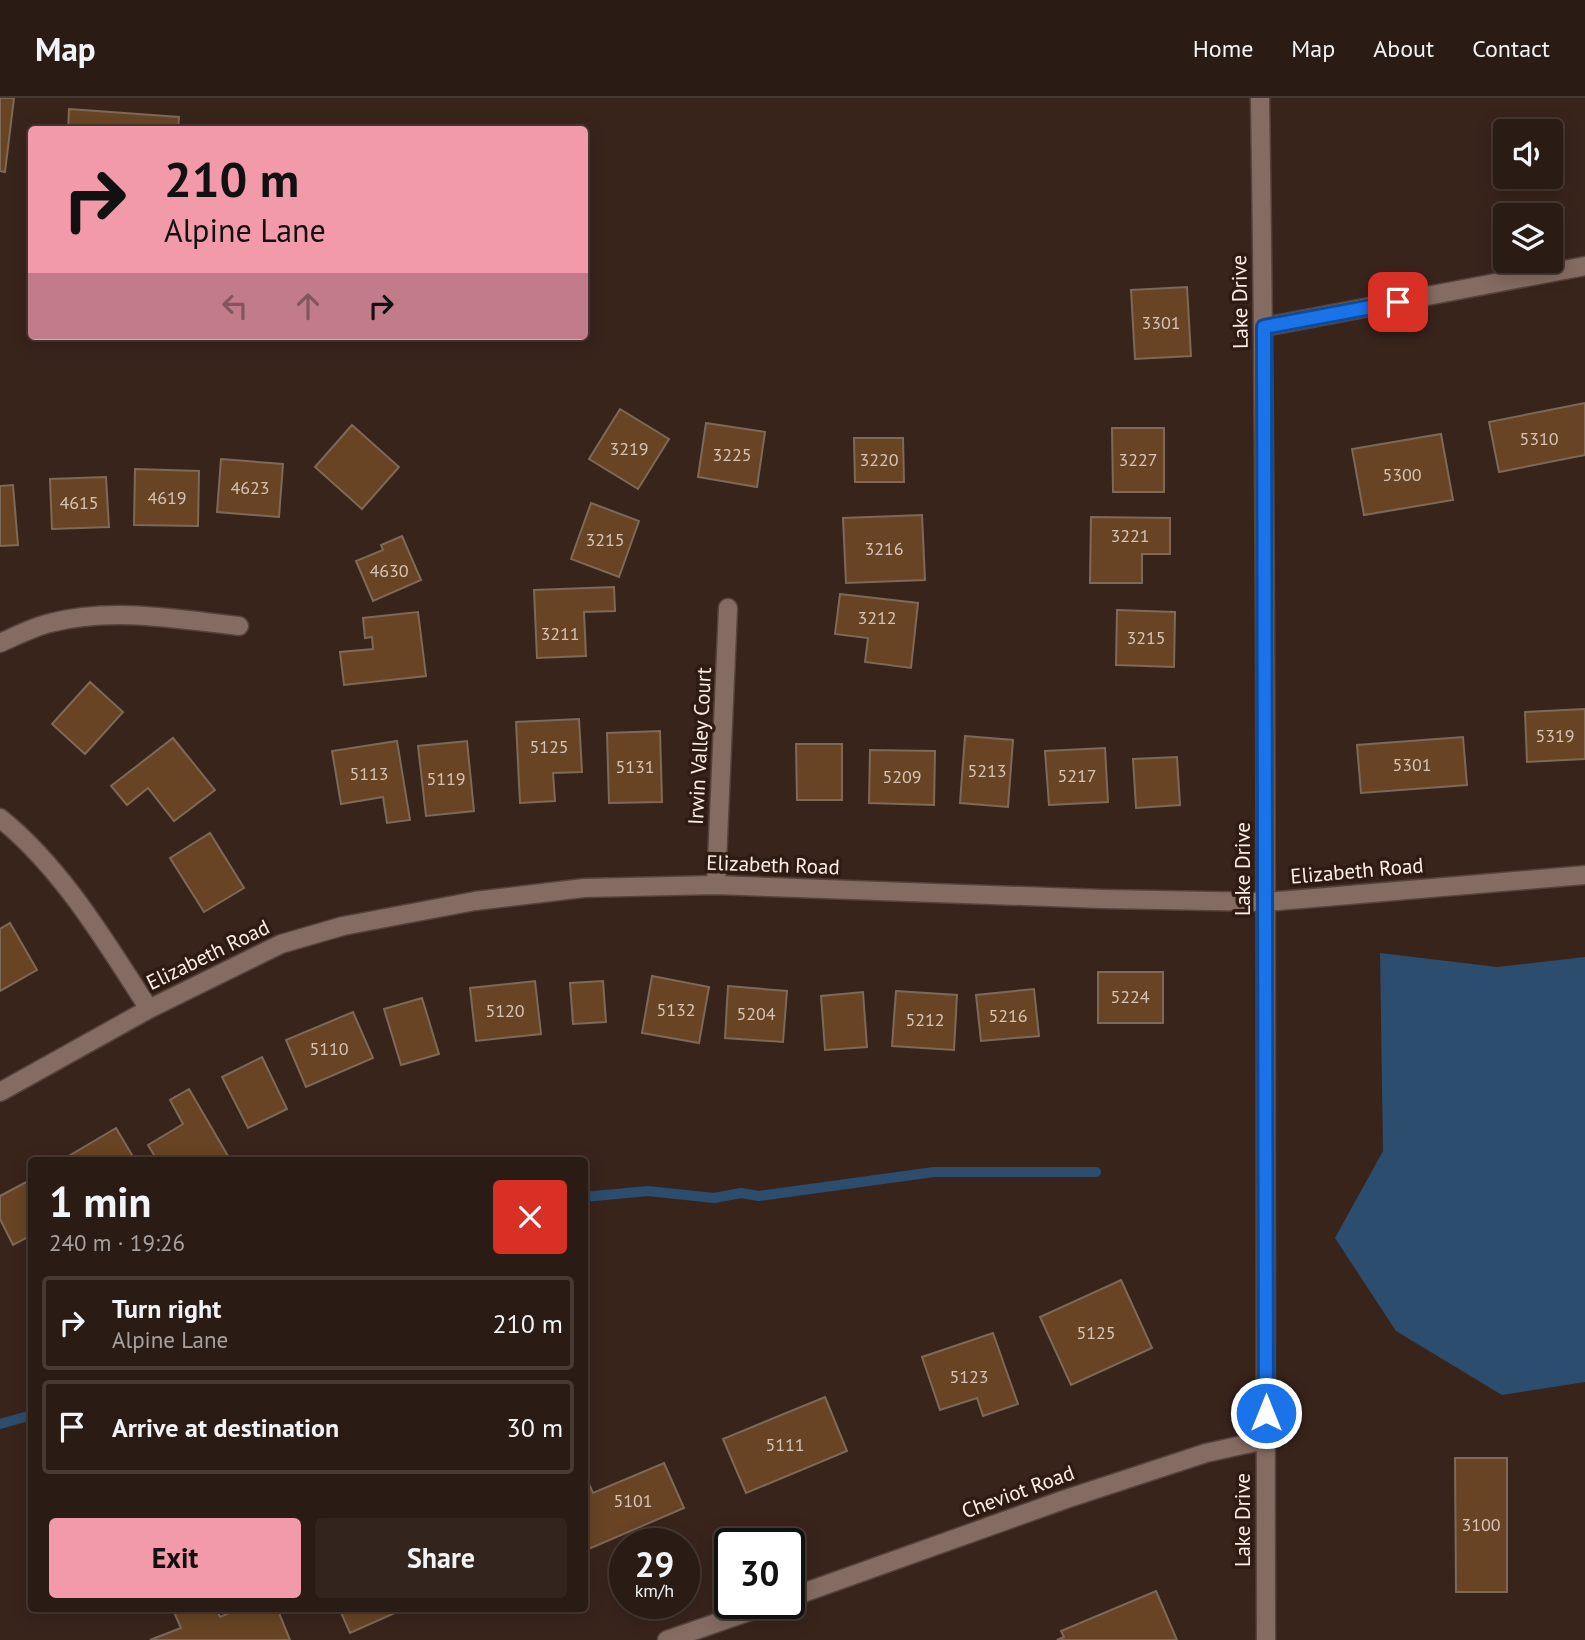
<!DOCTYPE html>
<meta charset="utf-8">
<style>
:root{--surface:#2b1b15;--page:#33241e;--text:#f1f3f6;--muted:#a6a1a0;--line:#473934;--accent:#f39aaa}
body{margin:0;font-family:"PT Sans",sans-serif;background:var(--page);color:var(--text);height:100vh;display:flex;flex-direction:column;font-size:26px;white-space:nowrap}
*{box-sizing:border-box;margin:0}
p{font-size:23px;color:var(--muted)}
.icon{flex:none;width:38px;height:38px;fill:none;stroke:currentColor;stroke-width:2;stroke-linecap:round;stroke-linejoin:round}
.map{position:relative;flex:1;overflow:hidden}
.sheet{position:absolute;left:28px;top:1059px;width:560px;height:455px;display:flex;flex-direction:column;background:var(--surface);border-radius:7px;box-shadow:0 4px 18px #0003,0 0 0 2px var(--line)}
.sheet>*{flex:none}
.top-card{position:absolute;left:28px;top:28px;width:560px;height:214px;border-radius:7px;box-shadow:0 4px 18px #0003,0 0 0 2px var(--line);background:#f39aaa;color:#111;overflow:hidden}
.tools{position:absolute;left:1493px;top:21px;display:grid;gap:14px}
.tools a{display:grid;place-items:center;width:70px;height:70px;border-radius:7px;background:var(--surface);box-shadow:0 4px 18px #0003,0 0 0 2px var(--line);font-size:35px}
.speed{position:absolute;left:609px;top:1430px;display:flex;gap:14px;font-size:35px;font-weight:700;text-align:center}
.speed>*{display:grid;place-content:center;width:91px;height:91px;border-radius:50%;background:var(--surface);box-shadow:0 4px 18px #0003,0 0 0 2px var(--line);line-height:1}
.speed small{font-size:18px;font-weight:400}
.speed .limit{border:4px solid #111;border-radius:10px;background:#fff;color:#111}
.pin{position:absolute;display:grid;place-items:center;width:60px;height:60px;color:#fff;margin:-30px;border-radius:14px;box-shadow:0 4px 10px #0006}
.me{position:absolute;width:77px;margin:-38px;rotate:0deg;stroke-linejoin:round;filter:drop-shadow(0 0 5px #0008)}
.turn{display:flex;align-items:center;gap:24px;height:147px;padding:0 21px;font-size:32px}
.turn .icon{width:91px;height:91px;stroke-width:2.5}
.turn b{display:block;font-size:49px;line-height:60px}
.lanes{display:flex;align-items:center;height:66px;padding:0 21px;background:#0003;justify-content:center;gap:35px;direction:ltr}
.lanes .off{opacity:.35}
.round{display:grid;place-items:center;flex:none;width:74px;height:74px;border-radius:7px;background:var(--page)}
.head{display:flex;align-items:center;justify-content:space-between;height:119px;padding:0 21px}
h1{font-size:42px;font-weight:700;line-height:52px}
.action{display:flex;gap:14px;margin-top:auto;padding:14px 21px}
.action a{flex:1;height:80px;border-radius:7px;background:var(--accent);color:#111;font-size:28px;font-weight:700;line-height:80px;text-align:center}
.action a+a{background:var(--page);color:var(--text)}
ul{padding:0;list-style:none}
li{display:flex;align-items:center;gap:21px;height:94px;margin:0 14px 10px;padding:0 7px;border:4px solid var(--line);border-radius:7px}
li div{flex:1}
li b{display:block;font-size:26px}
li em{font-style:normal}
header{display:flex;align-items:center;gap:42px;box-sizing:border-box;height:98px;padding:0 35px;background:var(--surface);border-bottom:2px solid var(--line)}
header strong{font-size:33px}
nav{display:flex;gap:38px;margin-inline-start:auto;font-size:24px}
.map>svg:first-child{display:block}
.water{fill:#2c4d6e}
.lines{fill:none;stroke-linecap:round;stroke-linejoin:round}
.stream{stroke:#2c4d6e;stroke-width:10}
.building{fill:#684424;stroke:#7d6958;stroke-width:2}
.minor-casing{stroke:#55433c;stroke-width:21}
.minor{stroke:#856c62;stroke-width:18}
.route-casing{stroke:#114b97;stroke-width:18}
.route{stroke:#1a73e8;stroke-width:12}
.labels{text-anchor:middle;stroke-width:7;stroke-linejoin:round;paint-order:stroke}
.number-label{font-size:18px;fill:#d6c3b6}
.street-label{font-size:21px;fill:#fbede7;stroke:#2f1b12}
</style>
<header>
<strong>Map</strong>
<nav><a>Home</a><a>Map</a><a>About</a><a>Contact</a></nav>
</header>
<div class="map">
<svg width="1585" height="1542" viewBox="0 0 1585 1542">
<rect width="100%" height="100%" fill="#39241c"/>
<!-- water -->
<path class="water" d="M 1380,855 L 1497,869 L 1585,859 L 1585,1284 L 1502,1297 L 1396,1233 L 1335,1140 L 1383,1053 Z"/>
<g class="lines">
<!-- stream -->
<path class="stream" d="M 584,1099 L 648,1093 L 714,1100 L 741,1095 L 759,1098 L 934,1074 L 1096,1074
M 0,1326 L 32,1317"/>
</g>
<!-- building -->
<path class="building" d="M 0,0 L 14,0 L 5,74 L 0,73 Z
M 69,11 L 179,19 L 178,32 L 68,32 Z
M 1187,189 L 1191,258 L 1135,261 L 1131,192 Z
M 1585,305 L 1585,357 L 1499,374 L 1489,324 Z
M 620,311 L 669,341 L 638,391 L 589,361 Z
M 706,325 L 765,334 L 757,389 L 698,379 Z
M 352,327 L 399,369 L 362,411 L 315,369 Z
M 1112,330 L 1164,330 L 1164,394 L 1113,394 Z
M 1441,336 L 1453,402 L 1364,417 L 1352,351 Z
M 854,340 L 903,340 L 904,384 L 855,384 Z
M 221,361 L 283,366 L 279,419 L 217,414 Z
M 135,371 L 199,373 L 198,428 L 134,427 Z
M 106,379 L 109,429 L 52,431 L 50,381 Z
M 13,387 L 18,447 L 0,448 L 0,388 Z
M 591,405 L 639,423 L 619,479 L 571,461 Z
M 922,417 L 925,482 L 846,485 L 843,420 Z
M 1091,419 L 1170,420 L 1170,456 L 1142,456 L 1142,485 L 1090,485 Z
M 402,438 L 421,482 L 373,503 L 356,463 L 383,452 L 381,447 Z
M 614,489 L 615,513 L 584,514 L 586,558 L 537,560 L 534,492 Z
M 840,496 L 918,505 L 911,570 L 865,564 L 868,540 L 835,536 Z
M 1117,512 L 1175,514 L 1174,569 L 1116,567 Z
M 418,514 L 426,578 L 344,587 L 340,554 L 373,551 L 372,539 L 365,540 L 363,520 Z
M 90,584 L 123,614 L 85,656 L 52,626 Z
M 1585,611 L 1585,661 L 1527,664 L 1525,614 Z
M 579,621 L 582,674 L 553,675 L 555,703 L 520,705 L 516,624 Z
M 660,633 L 662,704 L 609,705 L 607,635 Z
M 965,638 L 1013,642 L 1008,709 L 960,705 Z
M 1463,639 L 1467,687 L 1361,695 L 1357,647 Z
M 173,640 L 215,692 L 174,723 L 148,690 L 127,707 L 111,688 Z
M 397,643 L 410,722 L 387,725 L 383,699 L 341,706 L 332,653 Z
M 467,643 L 474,713 L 426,718 L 418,648 Z
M 796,646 L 842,646 L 842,702 L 797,702 Z
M 1105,650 L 1108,704 L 1049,707 L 1045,653 Z
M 870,652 L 935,653 L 934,707 L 869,705 Z
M 1177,659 L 1180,707 L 1136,710 L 1133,661 Z
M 210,735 L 244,790 L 204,814 L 170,760 Z
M 10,825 L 37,872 L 0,893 L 0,831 Z
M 1098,874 L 1163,874 L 1163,925 L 1098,925 Z
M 652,878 L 709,889 L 699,945 L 642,935 Z
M 535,883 L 541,936 L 476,943 L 470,890 Z
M 603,883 L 606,924 L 573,926 L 570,885 Z
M 728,888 L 787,893 L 783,944 L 725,940 Z
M 1034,891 L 1039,938 L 981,943 L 976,897 Z
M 896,893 L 957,897 L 954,952 L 892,948 Z
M 863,894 L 867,949 L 825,952 L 821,898 Z
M 422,900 L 439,956 L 401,967 L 384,911 Z
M 353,914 L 373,960 L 306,989 L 286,942 Z
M 262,959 L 287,1011 L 248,1030 L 222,979 Z
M 189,991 L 228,1058 L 221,1062 L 157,1062 L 148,1047 L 183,1026 L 170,1002 Z
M 116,1030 L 135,1062 L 62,1062 Z
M 32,1081 L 32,1137 L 13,1147 L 0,1121 L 0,1098 Z
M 1121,1182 L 1152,1250 L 1071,1287 L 1040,1219 Z
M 993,1235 L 1018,1306 L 983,1318 L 977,1300 L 940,1312 L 922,1259 Z
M 825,1299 L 847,1353 L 746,1395 L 723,1341 Z
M 1455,1360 L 1507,1360 L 1507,1494 L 1456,1494 Z
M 664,1365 L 684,1410 L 584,1453 L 584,1375 L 593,1395 Z
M 1156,1493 L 1177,1542 L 1057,1542 L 1064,1539 L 1061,1533 Z
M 178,1510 L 216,1510 L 220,1519 L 241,1510 L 277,1510 L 290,1542 L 150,1542 L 181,1530 L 173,1512 Z
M 339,1510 L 406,1510 L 350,1535 Z"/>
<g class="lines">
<defs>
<path id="minor" d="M 1260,0 C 1268,514 1265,1028 1266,1542
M 1264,229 L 1585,168
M 0,545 C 16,538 33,529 50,525 C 113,509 176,521 239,528
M 0,720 C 62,770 106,844 149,911
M 716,787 L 728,510
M 0,994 L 149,911 L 281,846 L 343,828 L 475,803 L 584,790 L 716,787 L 1103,801 L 1266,804 L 1585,777
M 789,1500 L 1066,1401 L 1206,1355 L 1265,1342
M 667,1542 L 774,1505"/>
</defs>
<!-- minor casing -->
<use href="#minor" class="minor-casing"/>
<!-- minor -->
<use href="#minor" class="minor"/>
</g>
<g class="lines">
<defs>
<path id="route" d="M 1266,1315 L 1264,229 L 1398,204"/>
</defs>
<!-- route casing -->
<use href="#route" class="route-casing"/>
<!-- route -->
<use href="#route" class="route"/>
</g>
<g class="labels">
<!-- number labels -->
<g class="number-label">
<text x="1161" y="231">3301</text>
<text x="1539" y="347">5310</text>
<text x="629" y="357">3219</text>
<text x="732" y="363">3225</text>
<text x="879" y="368">3220</text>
<text x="1138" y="368">3227</text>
<text x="1402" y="383">5300</text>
<text x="250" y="396">4623</text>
<text x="167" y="406">4619</text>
<text x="79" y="411">4615</text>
<text x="1130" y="444">3221</text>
<text x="605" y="448">3215</text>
<text x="884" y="457">3216</text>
<text x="389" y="479">4630</text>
<text x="877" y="526">3212</text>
<text x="560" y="542">3211</text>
<text x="1146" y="546">3215</text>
<text x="1555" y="644">5319</text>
<text x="549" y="655">5125</text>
<text x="1412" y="673">5301</text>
<text x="635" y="675">5131</text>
<text x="987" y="679">5213</text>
<text x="369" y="682">5113</text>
<text x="1077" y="684">5217</text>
<text x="902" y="685">5209</text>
<text x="446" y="687">5119</text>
<text x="1130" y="905">5224</text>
<text x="676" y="918">5132</text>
<text x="505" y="919">5120</text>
<text x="756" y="922">5204</text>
<text x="1008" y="924">5216</text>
<text x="925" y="928">5212</text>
<text x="329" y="957">5110</text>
<text x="1096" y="1241">5125</text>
<text x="969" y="1285">5123</text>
<text x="785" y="1353">5111</text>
<text x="633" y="1409">5101</text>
<text x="1481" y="1433">3100</text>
</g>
<!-- street labels -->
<g class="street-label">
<text transform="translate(1240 204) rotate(-91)" y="7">Lake Drive</text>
<text transform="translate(700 648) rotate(-87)" y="7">Irwin Valley Court</text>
<text transform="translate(773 767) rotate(2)" y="7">Elizabeth Road</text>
<text transform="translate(1243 771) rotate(-90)" y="7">Lake Drive</text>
<text transform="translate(1357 773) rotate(-5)" y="7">Elizabeth Road</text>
<text transform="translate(208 857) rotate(-26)" y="7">Elizabeth Road</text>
<text transform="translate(1018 1394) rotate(-20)" y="7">Cheviot Road</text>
<text transform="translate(1243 1422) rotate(-90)" y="7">Lake Drive</text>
</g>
</g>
</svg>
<div class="tools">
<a><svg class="icon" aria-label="sound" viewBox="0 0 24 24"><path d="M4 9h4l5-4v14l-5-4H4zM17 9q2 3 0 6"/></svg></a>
<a><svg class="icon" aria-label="layers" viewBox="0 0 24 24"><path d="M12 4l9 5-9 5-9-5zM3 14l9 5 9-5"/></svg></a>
</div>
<div class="speed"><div>29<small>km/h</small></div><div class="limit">30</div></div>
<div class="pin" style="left:1398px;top:204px;background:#d93025"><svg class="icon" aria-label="arrive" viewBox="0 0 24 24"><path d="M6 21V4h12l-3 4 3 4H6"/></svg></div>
<svg class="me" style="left:1266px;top:1315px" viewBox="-20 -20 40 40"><circle r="17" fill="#1a73e8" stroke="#fff" stroke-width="3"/><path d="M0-11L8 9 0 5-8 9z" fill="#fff"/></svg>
<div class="top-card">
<div class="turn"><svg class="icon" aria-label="right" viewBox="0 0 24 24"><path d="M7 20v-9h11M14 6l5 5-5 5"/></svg><div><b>210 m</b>Alpine Lane</div></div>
<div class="lanes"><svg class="icon off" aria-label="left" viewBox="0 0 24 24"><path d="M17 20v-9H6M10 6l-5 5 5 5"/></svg><svg class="icon off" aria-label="ahead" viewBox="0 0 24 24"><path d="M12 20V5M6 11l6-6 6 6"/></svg><svg class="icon" aria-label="right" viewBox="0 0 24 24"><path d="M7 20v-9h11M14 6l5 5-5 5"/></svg></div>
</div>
<section class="sheet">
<div class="head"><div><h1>1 min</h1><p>240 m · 19:26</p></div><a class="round" style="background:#d93025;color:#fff"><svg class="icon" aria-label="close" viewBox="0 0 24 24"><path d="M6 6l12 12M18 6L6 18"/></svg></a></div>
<ul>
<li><svg class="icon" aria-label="right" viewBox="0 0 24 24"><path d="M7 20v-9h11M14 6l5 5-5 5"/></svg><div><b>Turn right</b><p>Alpine Lane</p></div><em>210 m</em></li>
<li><svg class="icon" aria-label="arrive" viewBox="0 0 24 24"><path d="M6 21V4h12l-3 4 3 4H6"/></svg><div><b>Arrive at destination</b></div><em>30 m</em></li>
</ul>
<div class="action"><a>Exit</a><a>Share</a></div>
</section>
</div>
